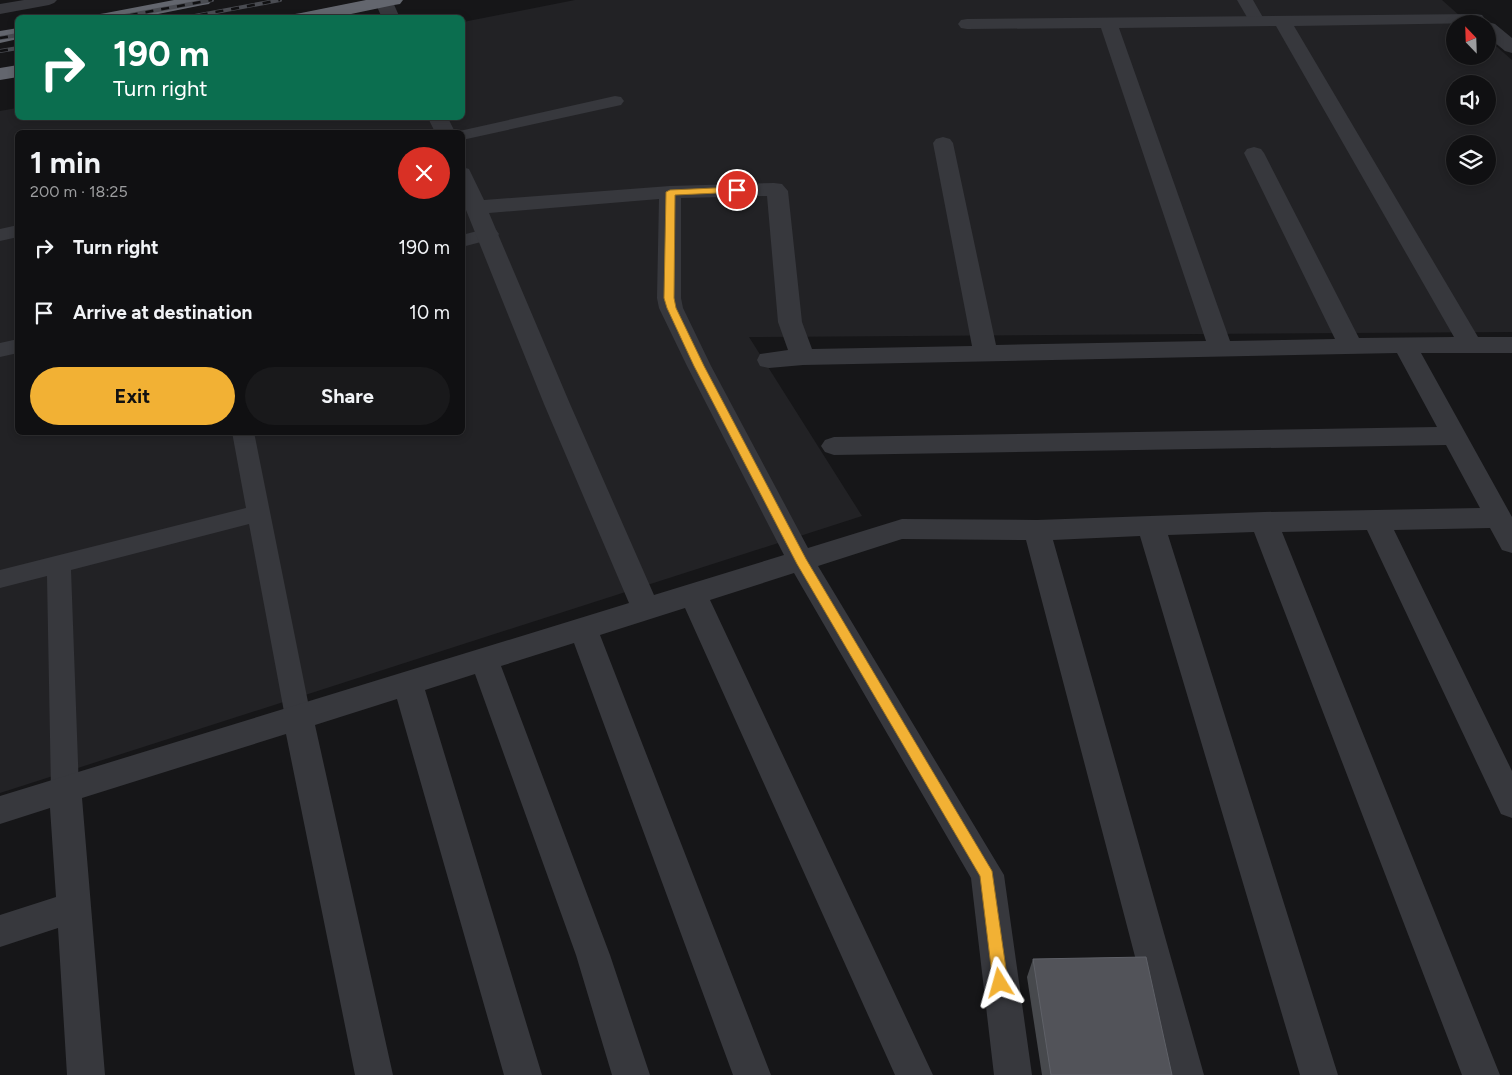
<!DOCTYPE html>
<meta charset="utf-8">
<style>
:root{--surface:#101012;--page:#19191b;--text:#f1f3f6;--muted:#9c9d9f;--line:#303032;--accent:#f2b134}
body{margin:0;font-family:Figtree,sans-serif;background:var(--page);color:var(--text);height:100vh;display:flex;flex-direction:column;font-size:19px;white-space:nowrap}
*{box-sizing:border-box;margin:0}
p{font-size:16px;color:var(--muted)}
.icon{flex:none;width:28px;height:28px;fill:none;stroke:currentColor;stroke-width:2;stroke-linecap:round;stroke-linejoin:round}
.map{position:relative;flex:1;overflow:hidden}
.side{position:absolute;left:15px;top:130px;width:450px;height:305px;display:flex;flex-direction:column;background:var(--surface);border-radius:8px;box-shadow:0 2px 8px #0003,0 0 0 1px var(--line)}
.side>*{flex:none}
.banner{position:absolute;left:15px;top:15px;width:450px;height:105px;border-radius:8px;box-shadow:0 2px 8px #0003,0 0 0 1px var(--line);background:#0b6e4f;color:#fff;overflow:hidden}
.needle{width:32px;rotate:337deg}
.fabs{position:absolute;left:1446px;top:15px;display:grid;gap:10px}
.fabs a{display:grid;place-items:center;width:50px;height:50px;border-radius:50%;background:var(--surface);box-shadow:0 2px 8px #0003,0 0 0 1px var(--line);font-size:25px}
.pin{position:absolute;display:grid;place-items:center;width:42px;height:42px;color:#fff;margin:-21px;border:2px solid #fff;border-radius:50%;box-shadow:0 1px 5px #0007}
.me{position:absolute;width:55px;margin:-28px;rotate:352deg;stroke-linejoin:round;filter:drop-shadow(0 0 4px #0008)}
.turn{display:flex;align-items:center;gap:18px;height:105px;padding:0 15px;font-size:22px}
.turn .icon{width:65px;height:65px;stroke-width:2.5}
.turn b{display:block;font-size:35px;line-height:42px}
.round{display:grid;place-items:center;flex:none;width:52px;height:52px;border-radius:26px;background:var(--page)}
.head{display:flex;align-items:center;justify-content:space-between;height:85px;padding:0 15px}
h1{font-size:30px;font-weight:700;line-height:38px}
.primary-button{display:flex;gap:10px;margin-top:auto;padding:10px 15px}
.primary-button a{flex:1;height:58px;border-radius:30px;background:var(--accent);color:#111;font-size:20px;font-weight:700;line-height:58px;text-align:center}
.primary-button a+a{background:var(--page);color:var(--text)}
ul{padding:0;list-style:none}
li{display:flex;align-items:center;gap:15px;height:65px;padding:0 15px}
li div{flex:1}
li b{display:block;font-size:19px}
li em{font-style:normal}
.map>svg:first-child{display:block}
.built{fill:#222225;fill-rule:evenodd}
.lines{fill:none;stroke-linecap:round;stroke-linejoin:round}
.lane{fill:#37383d;fill-rule:evenodd}
.street{fill:#37383d;fill-rule:evenodd}
.highway{fill:#63666e;fill-rule:evenodd}
.rail-casing{stroke:#4a4c52;stroke-width:4}
.rail{stroke:#111113;stroke-width:2.5;stroke-dasharray:8;stroke-linecap:butt}
.wall{fill:#47494d}
.building{fill:#525359;stroke:#5f6168}
.route{fill:#f2b134;stroke:#9d7322}
</style>
<div class="map">
<svg width="1512" height="1075" viewBox="0 0 1512 1075">
<rect width="100%" height="100%" fill="#161618"/>
<!-- built -->
<path class="built" d="M 575,0 L 1442,0 L 1469,24 L 1455,24 L 1455,56 L 1488,56 L 1488,39 L 1512,60 L 1512,332 L 749,337 L 862,516 L 0,793 L 0,111 L 17,108 L 18,118 L 462,118 L 463,22 ZM 1455,84 L 1488,84 L 1488,116 L 1455,116 ZM 18,132 L 462,132 L 462,432 L 18,432 ZM 1455,144 L 1488,144 L 1488,176 L 1455,176 Z"/>
<g class="lines">
<!-- lane -->
<path class="lane" d="M 24,0 L 57,0 L 54,3 L 49,5 L 0,14 L 0,4 Z
M 1237,0 L 1253,0 L 1265,21 L 1263,24 L 1251,24 Z
M 615,96 L 621,97 L 624,101 L 621,105 L 462,140 L 462,132 L 455,132 Z
M 18,225 L 18,237 L 0,241 L 0,229 Z
M 489,228 L 496,230 L 499,234 L 496,238 L 462,247 L 462,235 Z
M 18,339 L 18,353 L 0,357 L 0,343 Z
M 232,432 L 254,432 L 311,717 L 307,725 L 298,728 L 289,725 L 285,717 L 249,524 L 71,570 L 79,790 L 75,798 L 65,802 L 55,798 L 51,790 L 47,576 L 0,588 L 0,570 L 246,508 Z"/>
<!-- street -->
<path class="street" d="M 376,0 L 392,0 L 400,18 L 382,18 L 375,2 Z
M 1476,14 L 1482,15 L 1485,19 L 1482,23 L 1294,26 L 1478,337 L 1512,337 L 1512,353 L 1421,353 L 1512,517 L 1512,553 L 1502,550 L 1490,528 L 1394,530 L 1512,771 L 1512,818 L 1501,814 L 1367,530 L 1282,532 L 1500,1075 L 1462,1075 L 1254,532 L 1168,535 L 1338,1075 L 1300,1075 L 1140,536 L 1053,540 L 1204,1075 L 1166,1075 L 1026,540 L 902,539 L 818,566 L 1004,875 L 1032,1075 L 994,1075 L 971,878 L 794,573 L 710,600 L 933,1075 L 895,1075 L 685,608 L 600,635 L 771,1075 L 733,1075 L 574,643 L 501,666 L 610,955 L 650,1075 L 612,1075 L 576,955 L 475,674 L 425,690 L 542,1075 L 504,1075 L 397,699 L 315,725 L 393,1075 L 355,1075 L 286,734 L 82,798 L 105,1075 L 67,1075 L 58,928 L 0,947 L 0,915 L 56,897 L 50,808 L 0,824 L 0,796 L 629,603 L 544,404 L 462,200 L 462,167 L 469,169 L 484,200 L 670,186 L 774,183 L 782,184 L 788,191 L 802,322 L 812,349 L 972,346 L 933,143 L 936,139 L 943,137 L 950,139 L 953,143 L 996,345 L 1206,341 L 1101,28 L 967,29 L 961,28 L 958,24 L 961,20 L 967,19 ZM 1276,26 L 1454,337 L 1359,338 L 1264,153 L 1261,149 L 1254,147 L 1247,149 L 1244,153 L 1335,339 L 1230,341 L 1119,28 ZM 767,196 L 778,322 L 788,350 L 760,354 L 757,360 L 760,366 L 769,368 L 803,365 L 1397,353 L 1437,427 L 834,437 L 825,440 L 821,446 L 825,452 L 834,455 L 1446,445 L 1480,508 L 1264,512 L 1037,520 L 902,519 L 808,548 L 711,366 L 683,308 L 681,298 L 681,198 ZM 659,199 L 657,298 L 659,308 L 687,366 L 784,555 L 654,595 L 570,404 L 489,213 Z
M 1488,22 L 1495,24 L 1512,38 L 1512,53 L 1505,51 L 1488,37 L 1488,24 L 1483,24 Z
M 428,118 L 448,118 L 455,132 L 435,132 Z"/>
<!-- highway -->
<path class="highway" d="M 174,0 L 212,0 L 209,4 L 203,5 L 138,18 L 97,18 L 100,14 L 106,13 Z
M 366,0 L 403,0 L 400,4 L 394,5 L 332,18 L 292,18 L 295,14 L 301,13 Z
M 18,28 L 18,39 L 0,43 L 0,31 Z
M 18,65 L 18,77 L 0,80 L 0,68 Z"/>
<defs>
<path id="rail" d="M 114,18 L 212,0
M 184,18 L 280,0
M 0,38 L 18,35
M 0,51 L 18,48"/>
</defs>
<!-- rail casing -->
<use href="#rail" class="rail-casing"/>
<!-- rail -->
<use href="#rail" class="rail"/>
</g>
<!-- wall -->
<path class="wall" d="M 1033,959 L 1172,1075 L 1042,1075 L 1027,977 Z"/>
<!-- building -->
<path class="building" d="M 1146,957 L 1172,1075 L 1051,1075 L 1033,959 Z"/>
<!-- route -->
<path class="route" d="M 737,187 L 741,190 L 740,192 L 675,195 L 674,298 L 676,308 L 704,366 L 806,559 L 992,871 L 1008,983 L 1006,988 L 1000,990 L 995,988 L 993,983 L 980,876 L 797,564 L 694,366 L 667,308 L 664,298 L 666,192 L 670,190 Z"/>
</svg>
<div class="fabs">
<a><svg class="needle" viewBox="-14 -14 28 28"><path d="M0-13l5 13h-10z" fill="#e53935"/><path d="M0 13l5-13h-10z" fill="#9c9d9f"/></svg></a>
<a><svg class="icon" aria-label="sound" viewBox="0 0 24 24"><path d="M4 9h4l5-4v14l-5-4H4zM17 9q2 3 0 6"/></svg></a>
<a><svg class="icon" aria-label="layers" viewBox="0 0 24 24"><path d="M12 4l9 5-9 5-9-5zM3 14l9 5 9-5"/></svg></a>
</div>
<div class="pin" style="left:737px;top:190px;background:#d93025"><svg class="icon" aria-label="arrive" viewBox="0 0 24 24"><path d="M6 21V4h12l-3 4 3 4H6"/></svg></div>
<svg class="me" style="left:1000px;top:983px" viewBox="-20 -20 40 40"><path d="M0-17L14 15 0 8-14 15z" fill="#f2b134" stroke="#fff" stroke-width="4"/></svg>
<div class="banner">
<div class="turn"><svg class="icon" aria-label="right" viewBox="0 0 24 24"><path d="M7 20v-9h11M14 6l5 5-5 5"/></svg><div><b>190 m</b>Turn right</div></div>
</div>
<section class="side">
<div class="head"><div><h1>1 min</h1><p>200 m · 18:25</p></div><a class="round" style="background:#d93025;color:#fff"><svg class="icon" aria-label="close" viewBox="0 0 24 24"><path d="M6 6l12 12M18 6L6 18"/></svg></a></div>
<ul>
<li><svg class="icon" aria-label="right" viewBox="0 0 24 24"><path d="M7 20v-9h11M14 6l5 5-5 5"/></svg><div><b>Turn right</b></div><em>190 m</em></li>
<li><svg class="icon" aria-label="arrive" viewBox="0 0 24 24"><path d="M6 21V4h12l-3 4 3 4H6"/></svg><div><b>Arrive at destination</b></div><em>10 m</em></li>
</ul>
<div class="primary-button"><a>Exit</a><a>Share</a></div>
</section>
</div>
